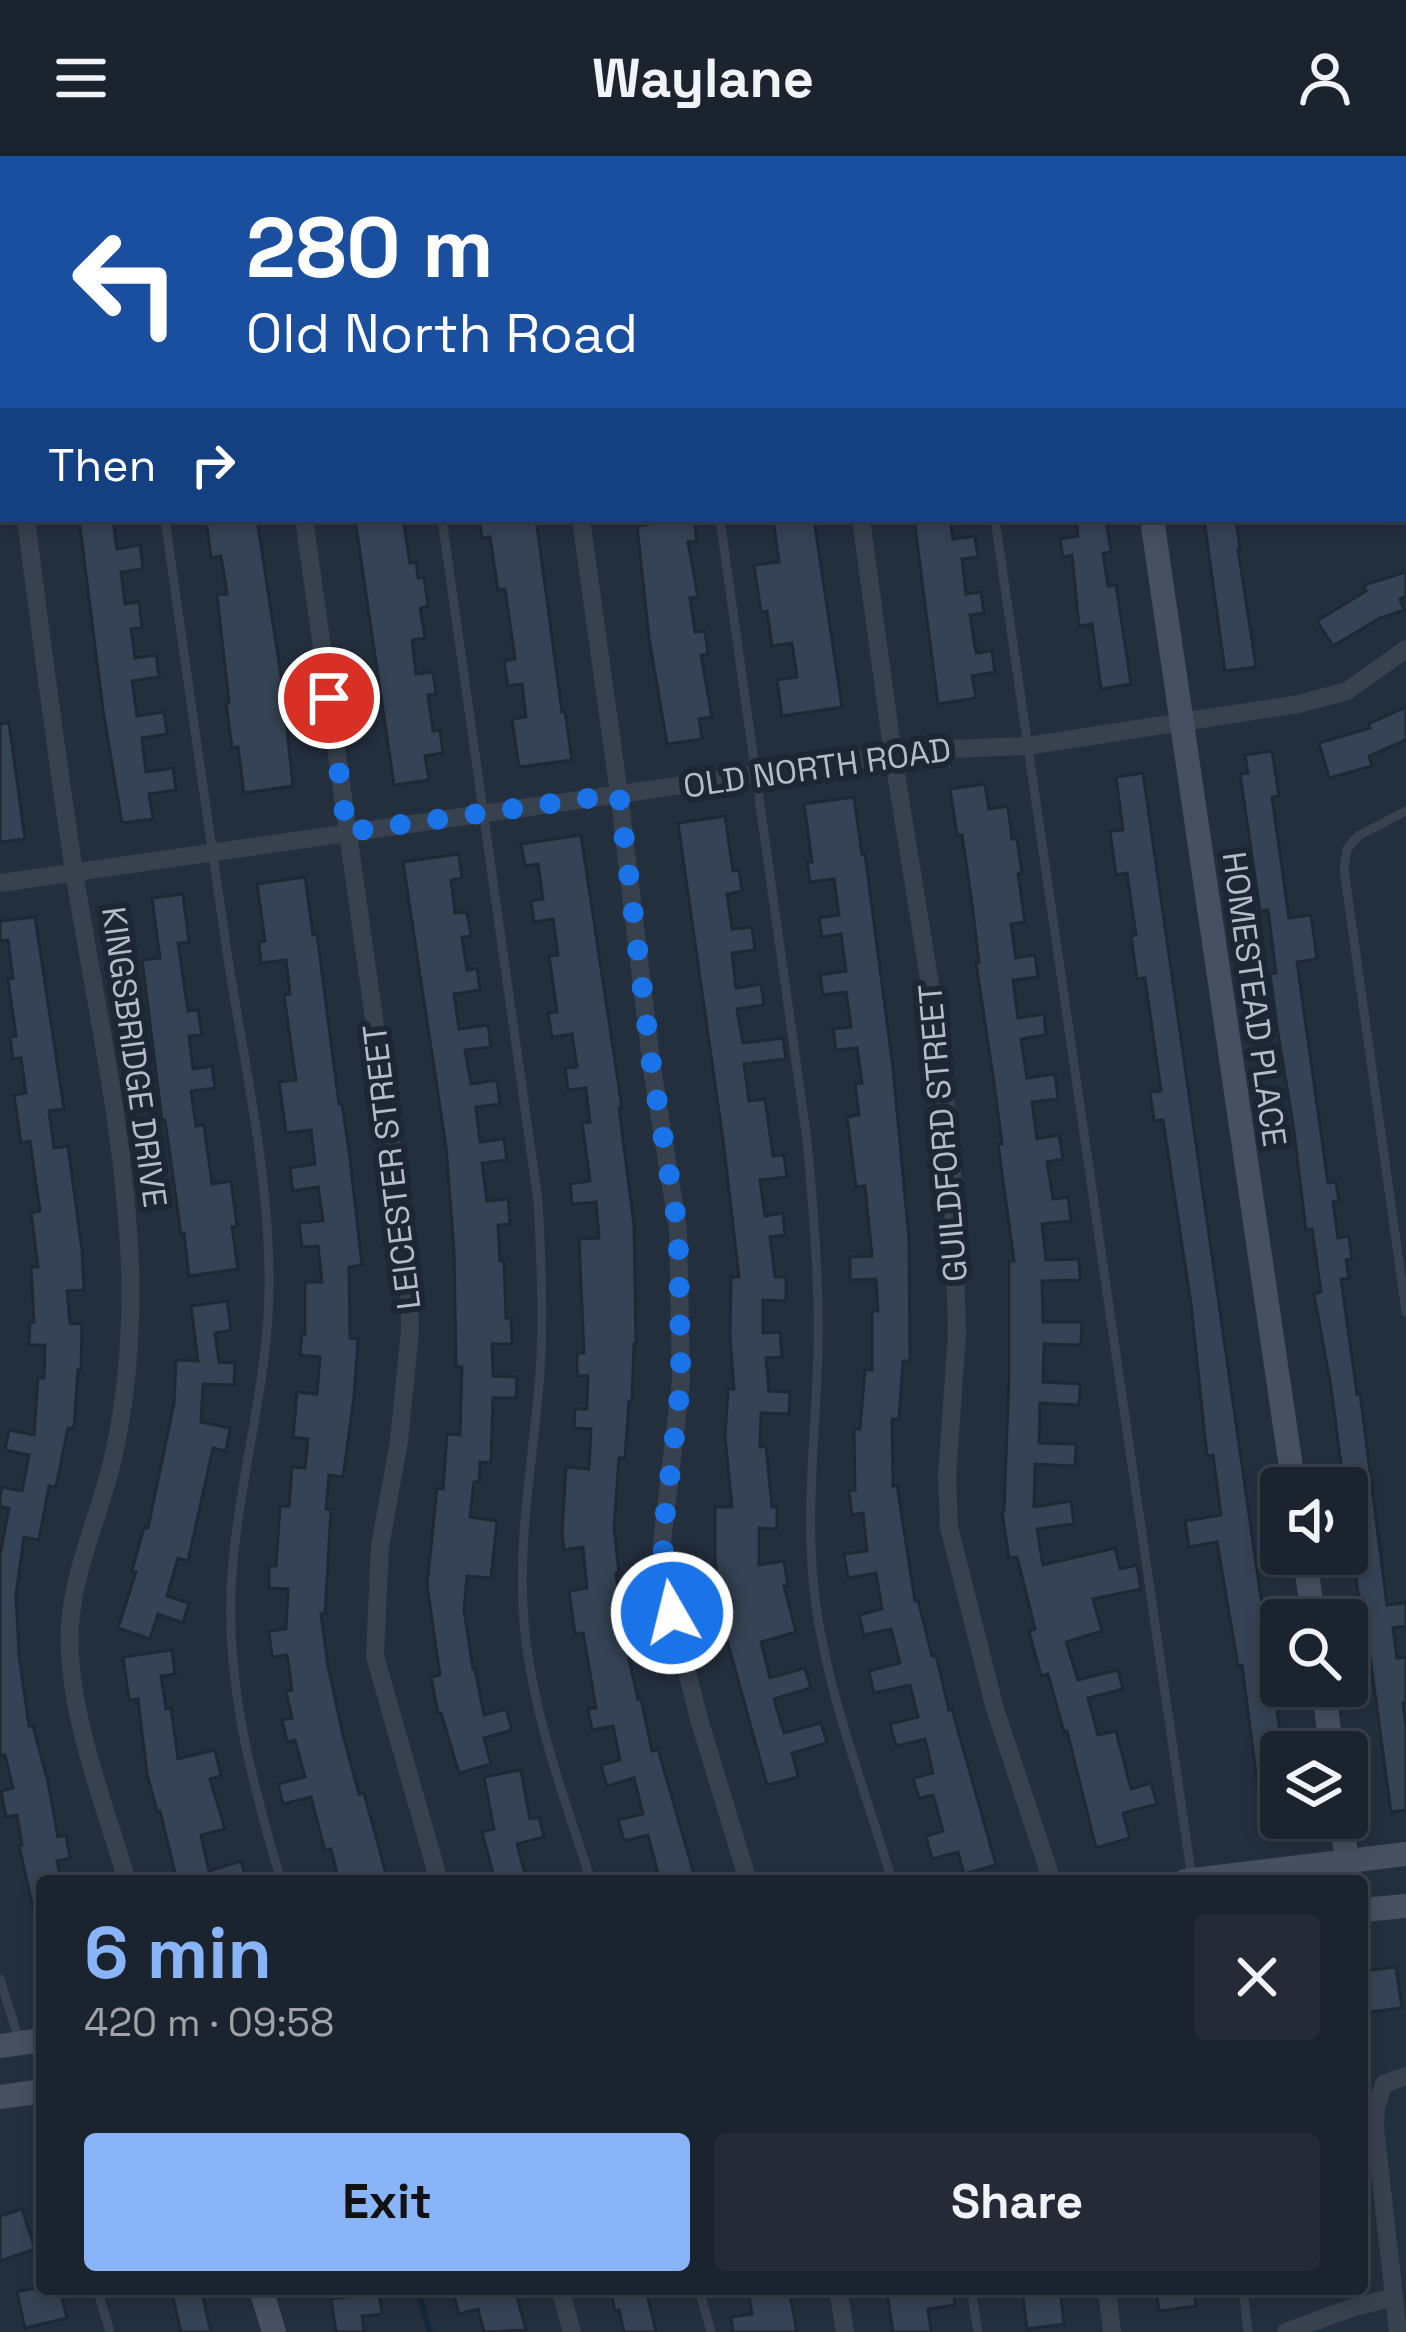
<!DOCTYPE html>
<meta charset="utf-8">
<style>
:root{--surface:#1b232e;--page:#242b36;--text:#f1f3f6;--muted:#a0a4aa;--line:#39404a;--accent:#8ab4f8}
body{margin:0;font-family:"Space Grotesk",sans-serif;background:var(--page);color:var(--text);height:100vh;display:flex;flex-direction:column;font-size:45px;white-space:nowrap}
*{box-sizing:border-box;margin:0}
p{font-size:39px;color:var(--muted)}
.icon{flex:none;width:66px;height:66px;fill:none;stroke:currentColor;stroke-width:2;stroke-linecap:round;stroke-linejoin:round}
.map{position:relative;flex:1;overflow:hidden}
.details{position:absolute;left:36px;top:1719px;width:1332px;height:420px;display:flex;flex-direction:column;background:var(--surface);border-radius:12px;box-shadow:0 6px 18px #0003,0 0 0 3px var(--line)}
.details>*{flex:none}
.guide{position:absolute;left:0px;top:0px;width:1407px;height:366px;box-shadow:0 6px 18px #0003,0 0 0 3px var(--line);background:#1a4fa0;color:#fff;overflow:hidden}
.controls{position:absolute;left:1260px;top:1311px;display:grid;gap:24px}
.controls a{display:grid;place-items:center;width:108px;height:108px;border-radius:12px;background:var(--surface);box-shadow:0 6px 18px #0003,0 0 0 3px var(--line);font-size:60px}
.pin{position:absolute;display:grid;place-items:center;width:102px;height:102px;color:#fff;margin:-51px;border:6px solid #fff;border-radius:50%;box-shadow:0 3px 12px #0007}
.me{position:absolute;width:132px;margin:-66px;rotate:352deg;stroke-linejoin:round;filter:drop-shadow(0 0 9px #0008)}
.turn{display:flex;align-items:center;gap:42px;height:252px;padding:0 48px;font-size:54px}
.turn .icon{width:156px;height:156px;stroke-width:2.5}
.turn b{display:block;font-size:84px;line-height:102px}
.then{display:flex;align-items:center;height:114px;padding:0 48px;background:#0003;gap:24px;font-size:45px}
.round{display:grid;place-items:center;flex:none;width:126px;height:126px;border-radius:12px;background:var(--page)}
.summary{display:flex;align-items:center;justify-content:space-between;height:204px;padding:0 48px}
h1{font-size:72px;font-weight:700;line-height:90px;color:var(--accent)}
.cta{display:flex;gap:24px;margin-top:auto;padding:24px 48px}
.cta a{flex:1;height:138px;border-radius:12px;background:var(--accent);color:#111;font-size:48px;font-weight:700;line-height:138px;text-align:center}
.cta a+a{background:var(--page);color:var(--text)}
header{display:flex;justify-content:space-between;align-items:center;height:156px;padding:0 48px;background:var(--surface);font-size:54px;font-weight:700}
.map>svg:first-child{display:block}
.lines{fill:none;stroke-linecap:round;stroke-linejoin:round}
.stream{stroke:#17263c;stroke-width:6}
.building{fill:#364354;stroke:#1f2835;stroke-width:3}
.lane{stroke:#38414e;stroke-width:9}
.street{stroke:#38414e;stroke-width:18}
.secondary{stroke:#465061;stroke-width:24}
.route{stroke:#1a73e8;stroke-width:21;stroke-dasharray:0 37.8}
.labels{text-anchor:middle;stroke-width:12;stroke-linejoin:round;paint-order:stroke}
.street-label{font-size:33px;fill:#b4bcc9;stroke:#1d2633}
</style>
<header><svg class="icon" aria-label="menu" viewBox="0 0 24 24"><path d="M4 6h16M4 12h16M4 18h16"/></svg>Waylane<svg class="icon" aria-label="person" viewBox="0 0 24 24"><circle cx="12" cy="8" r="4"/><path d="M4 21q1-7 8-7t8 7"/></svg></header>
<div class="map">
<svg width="1406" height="2176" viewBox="0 0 1406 2176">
<rect width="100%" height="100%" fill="#242f3e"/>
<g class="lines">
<!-- stream -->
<path class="stream" d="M 417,2133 L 430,2176"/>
</g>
<!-- building -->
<path class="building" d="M 79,363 L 113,363 L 117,393 L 140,389 L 143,413 L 121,416 L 125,448 L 139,446 L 142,472 L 131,473 L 135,502 L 156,499 L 159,521 L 132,525 L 137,560 L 164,556 L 167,578 L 142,582 L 146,616 L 173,612 L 176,634 L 149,638 L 153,663 L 122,667 L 103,554 Z
M 206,363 L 257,363 L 282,526 L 293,630 L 244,637 L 238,591 L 232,592 L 226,546 L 229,546 L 217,439 L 227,438 L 221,400 L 211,402 Z
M 355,363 L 403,363 L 410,407 L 416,406 L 418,422 L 424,421 L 428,450 L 420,452 L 425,482 L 412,484 L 416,518 L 433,516 L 436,538 L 428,539 L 433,575 L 440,574 L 443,597 L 425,600 L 429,624 L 394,629 Z
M 479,363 L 536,363 L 562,556 L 565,556 L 572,604 L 519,611 L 512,563 L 526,561 L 522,528 L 508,530 L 504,505 L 515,503 L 505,433 L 498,434 L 490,381 L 482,382 Z
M 684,363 L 694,363 L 697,385 L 688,386 L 698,441 L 690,442 L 695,476 L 705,475 L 708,498 L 701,499 L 712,561 L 699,563 L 702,583 L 667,588 L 649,482 L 637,370 Z
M 773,363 L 814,363 L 842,551 L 782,560 L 777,524 L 797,521 L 792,487 L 772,490 L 767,455 L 761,456 L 754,409 L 779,406 Z
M 914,363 L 950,363 L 953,383 L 975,380 L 978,401 L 962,403 L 966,438 L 981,436 L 984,457 L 970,459 L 976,497 L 992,495 L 995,516 L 972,520 L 976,542 L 938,548 Z
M 1076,363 L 1106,363 L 1111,396 L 1103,397 L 1108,430 L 1116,429 L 1131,528 L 1101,533 L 1092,468 L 1079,470 L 1072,399 L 1063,401 L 1060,383 L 1078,380 Z
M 1204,363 L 1236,363 L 1240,393 L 1238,393 L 1256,511 L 1225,515 Z
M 1406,416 L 1406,441 L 1400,443 L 1404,454 L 1380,462 L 1333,490 L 1317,465 L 1366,435 L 1364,429 Z
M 1406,551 L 1406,584 L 1369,600 L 1372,610 L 1329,622 L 1319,587 L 1370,572 L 1368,568 Z
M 9,567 L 25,683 L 0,686 L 0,568 Z
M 1272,595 L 1279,640 L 1272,641 L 1289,762 L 1311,759 L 1317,803 L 1297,806 L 1328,1027 L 1336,1026 L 1339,1046 L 1333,1046 L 1338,1082 L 1349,1080 L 1352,1103 L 1346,1104 L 1349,1122 L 1341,1123 L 1357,1238 L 1360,1237 L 1387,1449 L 1406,1447 L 1406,1470 L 1393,1472 L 1397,1502 L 1406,1501 L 1406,1546 L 1403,1547 L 1406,1571 L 1406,1654 L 1391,1656 L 1362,1442 L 1359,1443 L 1347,1361 L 1347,1332 L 1344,1332 L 1331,1231 L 1314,1138 L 1321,1136 L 1312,1073 L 1306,1074 L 1293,968 L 1277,871 L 1270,818 L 1276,817 L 1268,754 L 1260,755 L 1240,618 L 1248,617 L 1245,599 Z
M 1143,617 L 1283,1596 L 1281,1596 L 1281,1669 L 1263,1672 L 1242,1509 L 1238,1510 L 1217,1386 L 1189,1391 L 1185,1365 L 1221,1359 L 1213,1299 L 1207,1300 L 1191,1148 L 1163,964 L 1154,965 L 1150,936 L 1161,935 L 1145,822 L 1137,823 L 1131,780 L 1136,779 L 1127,717 L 1116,719 L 1110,675 L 1123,674 L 1116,621 Z
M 985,628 L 989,653 L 1008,650 L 1012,683 L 1017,683 L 1022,717 L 1018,718 L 1025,766 L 1011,768 L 1016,802 L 1035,799 L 1038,821 L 1013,824 L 1018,862 L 1044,858 L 1046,879 L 1021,883 L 1027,922 L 1055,918 L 1058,943 L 1032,946 L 1037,983 L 1059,979 L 1063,1003 L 1047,1006 L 1053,1043 L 1068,1041 L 1071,1065 L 1042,1068 L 1046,1104 L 1079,1103 L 1080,1124 L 1042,1125 L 1043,1166 L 1082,1166 L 1081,1189 L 1044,1188 L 1043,1226 L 1080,1228 L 1079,1249 L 1040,1247 L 1039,1287 L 1076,1288 L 1075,1310 L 1035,1308 L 1034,1351 L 1071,1345 L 1074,1368 L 1037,1373 L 1043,1409 L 1115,1392 L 1120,1413 L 1137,1409 L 1141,1433 L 1093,1443 L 1102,1475 L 1066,1486 L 1078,1524 L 1118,1514 L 1123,1533 L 1088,1542 L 1098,1579 L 1116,1575 L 1131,1633 L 1151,1627 L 1157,1648 L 1123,1657 L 1130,1682 L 1096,1692 L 1067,1575 L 1064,1576 L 1048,1518 L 1041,1520 L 1029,1475 L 1035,1473 L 1017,1401 L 1009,1402 L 1002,1356 L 1004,1355 L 1009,1220 L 1009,1105 L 1014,1105 L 998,988 L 1002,988 L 994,927 L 976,807 L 979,807 L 972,747 L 962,679 L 957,679 L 950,633 Z
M 854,641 L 862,698 L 865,698 L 893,912 L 909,1084 L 910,1205 L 903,1205 L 899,1263 L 892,1263 L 893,1330 L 897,1329 L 915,1445 L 918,1444 L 932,1500 L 936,1499 L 949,1554 L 952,1553 L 996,1709 L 964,1718 L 958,1696 L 932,1703 L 926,1680 L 943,1675 L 933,1639 L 919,1642 L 913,1622 L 933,1617 L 925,1583 L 896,1590 L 890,1568 L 918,1561 L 910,1529 L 874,1537 L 869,1515 L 900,1507 L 891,1473 L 864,1479 L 859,1459 L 882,1453 L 876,1417 L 848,1422 L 844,1398 L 867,1395 L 863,1357 L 852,1359 L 849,1335 L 855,1334 L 854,1273 L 860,1273 L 865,1213 L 872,1214 L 872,1155 L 878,1155 L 876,1123 L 850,1124 L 850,1101 L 872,1100 L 865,1030 L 856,1031 L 847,961 L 859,959 L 855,928 L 862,927 L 857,892 L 836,894 L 833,873 L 851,871 L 846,836 L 823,839 L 820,819 L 846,815 L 841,778 L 822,781 L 819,762 L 839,759 L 834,723 L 810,726 L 807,706 L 812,706 L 804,648 Z
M 725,660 L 733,715 L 739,714 L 742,735 L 727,738 L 732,773 L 752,771 L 755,794 L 732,797 L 736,832 L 761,828 L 764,849 L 737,853 L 743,887 L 783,882 L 786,903 L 744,908 L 749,945 L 765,943 L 773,1000 L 784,999 L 787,1021 L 760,1024 L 765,1060 L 783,1057 L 785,1079 L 770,1081 L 775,1121 L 786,1121 L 786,1145 L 763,1144 L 763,1177 L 780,1176 L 782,1201 L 766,1202 L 769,1235 L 790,1236 L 789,1258 L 761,1257 L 760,1291 L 766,1290 L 772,1351 L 777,1351 L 777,1373 L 759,1372 L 759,1409 L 784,1405 L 788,1430 L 784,1430 L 796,1476 L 761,1486 L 770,1522 L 805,1512 L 811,1532 L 774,1543 L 784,1577 L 821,1567 L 827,1587 L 792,1597 L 798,1621 L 767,1629 L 725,1477 L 715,1405 L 715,1351 L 732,1351 L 725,1281 L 728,1233 L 734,1233 L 730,1180 L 731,1121 L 739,1121 L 724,991 L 678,667 Z
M 581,679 L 622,952 L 619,952 L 634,1069 L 636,1188 L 634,1188 L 632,1245 L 629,1245 L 625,1302 L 619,1302 L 614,1372 L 619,1417 L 616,1417 L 625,1485 L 638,1543 L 641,1542 L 652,1595 L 658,1593 L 696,1725 L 660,1725 L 648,1679 L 624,1685 L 618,1664 L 643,1658 L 634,1622 L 607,1630 L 601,1609 L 620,1604 L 613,1570 L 592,1574 L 588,1553 L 596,1552 L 583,1477 L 575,1478 L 569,1435 L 587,1432 L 583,1391 L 564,1394 L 562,1376 L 566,1311 L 589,1313 L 591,1273 L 574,1272 L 575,1253 L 587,1253 L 588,1220 L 577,1220 L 577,1197 L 584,1197 L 579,1083 L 599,1082 L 596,1046 L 572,1048 L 570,1028 L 590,1025 L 582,967 L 590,966 L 586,932 L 568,934 L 565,912 L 577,911 L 572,878 L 552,881 L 548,857 L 557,856 L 549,800 L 558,799 L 553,763 L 534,766 L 531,745 L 543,743 L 538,708 L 525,710 L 521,688 Z
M 459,698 L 462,722 L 451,724 L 455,757 L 467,756 L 471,780 L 462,781 L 467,814 L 477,813 L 480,834 L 454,838 L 459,873 L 488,869 L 491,891 L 465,894 L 471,928 L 497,924 L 500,948 L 476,951 L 480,986 L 504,983 L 507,1004 L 482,1007 L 487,1045 L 508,1043 L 510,1068 L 498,1069 L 500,1105 L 504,1105 L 506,1162 L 511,1162 L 512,1188 L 492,1188 L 493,1220 L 517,1221 L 516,1242 L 493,1242 L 491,1307 L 480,1306 L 479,1326 L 474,1326 L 470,1361 L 497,1365 L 491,1422 L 467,1420 L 464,1454 L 473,1513 L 475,1513 L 484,1559 L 506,1553 L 512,1574 L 484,1582 L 491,1608 L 459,1617 L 441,1557 L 438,1557 L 431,1521 L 440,1519 L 427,1429 L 437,1332 L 443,1333 L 447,1278 L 460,1279 L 462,1211 L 456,1211 L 454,1093 L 446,991 L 403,706 Z
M 305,721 L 313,779 L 317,778 L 339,948 L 342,948 L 349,994 L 362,1109 L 349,1111 L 350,1182 L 358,1183 L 354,1241 L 343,1321 L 329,1319 L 326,1353 L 331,1354 L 325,1458 L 321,1458 L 328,1510 L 343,1579 L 359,1638 L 364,1637 L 388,1725 L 339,1725 L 331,1693 L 325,1695 L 311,1641 L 283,1648 L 278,1628 L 305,1621 L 295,1584 L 287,1586 L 282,1564 L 292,1562 L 286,1535 L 292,1534 L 287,1499 L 272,1501 L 269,1475 L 286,1473 L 288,1433 L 269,1432 L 269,1410 L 276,1410 L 280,1350 L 289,1350 L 292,1311 L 305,1312 L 308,1283 L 293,1281 L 297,1236 L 317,1238 L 320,1201 L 300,1199 L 302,1178 L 305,1178 L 305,1126 L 322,1126 L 318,1090 L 302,1091 L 299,1067 L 323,1065 L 318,1031 L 293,1035 L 290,1012 L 315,1008 L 311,974 L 286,977 L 279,926 L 296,924 L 284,839 L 290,838 L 286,804 L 261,807 L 259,786 L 265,785 L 257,728 Z
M 183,738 L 189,786 L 178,787 L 188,855 L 198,854 L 202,879 L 189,880 L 193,913 L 212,910 L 215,932 L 191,935 L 196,970 L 204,969 L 212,1028 L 231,1025 L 237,1070 L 232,1071 L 238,1113 L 189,1120 L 184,1077 L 181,1078 L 165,964 L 162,964 L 142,804 L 160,802 L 152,742 Z
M 35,761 L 64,953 L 49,955 L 54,992 L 68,990 L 82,1094 L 84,1134 L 67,1135 L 70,1167 L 82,1168 L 81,1214 L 78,1214 L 74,1272 L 68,1272 L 56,1331 L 49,1330 L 39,1384 L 24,1381 L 16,1439 L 19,1499 L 29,1570 L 33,1570 L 48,1626 L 58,1681 L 66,1679 L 70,1702 L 57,1705 L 61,1725 L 42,1725 L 42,1760 L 35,1761 L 19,1689 L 22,1689 L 17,1659 L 6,1661 L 1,1635 L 13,1632 L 5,1599 L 0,1600 L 0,1399 L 9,1352 L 0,1351 L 0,1340 L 2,1331 L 22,1335 L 29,1299 L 5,1294 L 9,1274 L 34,1279 L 38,1222 L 44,1222 L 45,1189 L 29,1189 L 30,1166 L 34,1166 L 31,1111 L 38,1111 L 31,1057 L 40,1055 L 30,985 L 21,987 L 14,939 L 26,937 L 21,902 L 13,903 L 10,881 L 16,880 L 8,823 L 13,822 L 8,784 L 0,785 L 0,765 Z
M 227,1145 L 231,1174 L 215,1177 L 219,1206 L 235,1207 L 234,1229 L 203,1228 L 201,1266 L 230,1272 L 226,1295 L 213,1292 L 188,1405 L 178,1402 L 167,1440 L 189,1447 L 183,1467 L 158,1458 L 150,1483 L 118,1472 L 136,1416 L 132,1415 L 144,1371 L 148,1372 L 174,1247 L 176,1204 L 198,1205 L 191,1150 Z
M 172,1494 L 175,1518 L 161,1520 L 166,1553 L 171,1552 L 178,1603 L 215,1594 L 221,1620 L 210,1623 L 225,1673 L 201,1679 L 209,1715 L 241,1705 L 247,1725 L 177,1725 L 160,1655 L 157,1655 L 147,1618 L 138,1543 L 129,1544 L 123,1501 Z
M 521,1614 L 530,1663 L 539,1661 L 544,1681 L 517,1688 L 527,1725 L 495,1725 L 482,1676 L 494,1673 L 484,1621 Z
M 1396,1811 L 1402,1852 L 1362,1857 L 1362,1815 Z
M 22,2053 L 35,2093 L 0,2105 L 0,2060 Z
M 42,2130 L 42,2133 L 60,2133 L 67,2162 L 25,2172 L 17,2136 Z
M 171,2133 L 201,2133 L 211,2176 L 181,2176 Z
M 452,2133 L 515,2133 L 526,2174 L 484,2176 L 478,2153 L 459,2158 Z
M 610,2133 L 646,2133 L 656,2176 L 624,2176 L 619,2154 L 615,2155 Z
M 748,2133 L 789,2133 L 797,2176 L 733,2176 L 731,2161 L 752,2158 Z
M 906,2133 L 953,2133 L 955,2149 L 928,2153 L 931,2176 L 893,2176 L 887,2136 Z
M 1022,2133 L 1060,2133 L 1064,2168 L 1027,2173 Z
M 1156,2133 L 1194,2133 L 1196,2150 L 1159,2155 Z
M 379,2137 L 382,2158 L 362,2160 L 364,2176 L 336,2176 L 331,2143 Z"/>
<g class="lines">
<!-- lane -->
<path class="lane" d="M 112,0 L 113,3
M 390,0 L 390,3
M 669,0 L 669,3
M 944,0 L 944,3
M 165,363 C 186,510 206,656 228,803 C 244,904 268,1014 269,1117 C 271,1215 242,1308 233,1405 C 222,1515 250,1620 281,1725
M 442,363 L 538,1045 C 541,1097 543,1149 541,1201 C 536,1293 515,1384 525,1476 C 534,1562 565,1644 591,1725
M 720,363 L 807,984 C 813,1051 819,1118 818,1186 C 817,1272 804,1356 815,1442 C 827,1537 865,1633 892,1725
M 995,363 L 1192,1723
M 1406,655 L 1358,680 L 1347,693 L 1344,713 L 1406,1156
M 0,1823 L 20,1887
M 97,2133 L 110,2176
M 699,2133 L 711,2176
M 971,2133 L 978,2176
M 1243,2133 L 1248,2176"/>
<!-- street -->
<path class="street" d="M 253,0 L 253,3
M 531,0 L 532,3
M 811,0 L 811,3
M 1383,0 L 1383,3
M 1404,79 L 1406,85
M 0,161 L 3,184
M 26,363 C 41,480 56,598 74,715 C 95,847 125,977 130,1111 C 132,1179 127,1245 111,1310 C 98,1363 74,1413 70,1469 C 65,1550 104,1646 127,1725
M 304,363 L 409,1112 L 410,1175 L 399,1285 L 380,1390 L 375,1500 L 439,1725
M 581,363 L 619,638 L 652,912 L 678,1073 L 681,1225 L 662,1386 L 672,1457 L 699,1563 L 748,1725
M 861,363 L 893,599 L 941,897 L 953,1027 L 957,1179 L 947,1320 L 949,1371 L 995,1553 L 1052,1725
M 0,727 L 926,594 L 1027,590 L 1299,548 L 1347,535 L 1406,493
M 560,2133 L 572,2176
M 838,2133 L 845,2176
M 1107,2133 L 1112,2176
M 1286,2176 L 1351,2152 L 1394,2141
M 1398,2176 L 1375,1972 L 1376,1950 L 1384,1928 L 1406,1920"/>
<!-- secondary -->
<path class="secondary" d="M 1099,0 L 1099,3
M 1152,363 L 1294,1332
M 1304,1398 L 1314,1464
M 1323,1530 L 1332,1596
M 1341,1662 L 1350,1725
M 1185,1725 L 1406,1698
M 1362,1754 L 1406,1750
M 0,1890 L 42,1884
M 0,1941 L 42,1935
M 261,2133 L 274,2176"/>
</g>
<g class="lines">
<!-- route -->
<path class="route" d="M 329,542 L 347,676 L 619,638 L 652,913 L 678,1073 L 681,1226 L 662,1386 L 672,1457"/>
</g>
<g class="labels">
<!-- street labels -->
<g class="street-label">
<text transform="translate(817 611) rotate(-8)" y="12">OLD NORTH ROAD</text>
<text transform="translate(1255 843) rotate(82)" y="12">HOMESTEAD PLACE</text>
<text transform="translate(135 901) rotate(82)" y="12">KINGSBRIDGE DRIVE</text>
<text transform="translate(942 977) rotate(-95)" y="12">GUILDFORD STREET</text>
<text transform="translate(391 1011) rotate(-97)" y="12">LEICESTER STREET</text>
</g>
</g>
</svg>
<div class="controls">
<a><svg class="icon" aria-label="sound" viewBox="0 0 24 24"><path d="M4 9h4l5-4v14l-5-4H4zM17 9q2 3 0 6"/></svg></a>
<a><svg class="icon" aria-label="search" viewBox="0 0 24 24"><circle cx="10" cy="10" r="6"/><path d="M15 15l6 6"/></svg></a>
<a><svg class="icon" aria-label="layers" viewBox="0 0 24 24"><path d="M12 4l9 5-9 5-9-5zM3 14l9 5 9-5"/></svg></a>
</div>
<div class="pin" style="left:329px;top:542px;background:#d93025"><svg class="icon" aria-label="arrive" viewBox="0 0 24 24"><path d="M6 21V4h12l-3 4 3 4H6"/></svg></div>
<svg class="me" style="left:672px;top:1457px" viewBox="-20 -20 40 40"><circle r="17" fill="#1a73e8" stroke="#fff" stroke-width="3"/><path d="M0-11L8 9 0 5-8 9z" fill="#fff"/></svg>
<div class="guide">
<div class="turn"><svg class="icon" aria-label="left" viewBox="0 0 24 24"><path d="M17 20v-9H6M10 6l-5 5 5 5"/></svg><div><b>280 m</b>Old North Road</div></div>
<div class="then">Then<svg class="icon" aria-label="right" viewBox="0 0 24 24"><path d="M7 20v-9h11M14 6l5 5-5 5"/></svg></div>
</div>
<section class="details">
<div class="summary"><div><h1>6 min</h1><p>420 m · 09:58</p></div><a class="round"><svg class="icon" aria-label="close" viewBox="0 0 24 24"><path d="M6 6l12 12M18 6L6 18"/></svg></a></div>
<div class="cta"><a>Exit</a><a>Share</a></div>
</section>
</div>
